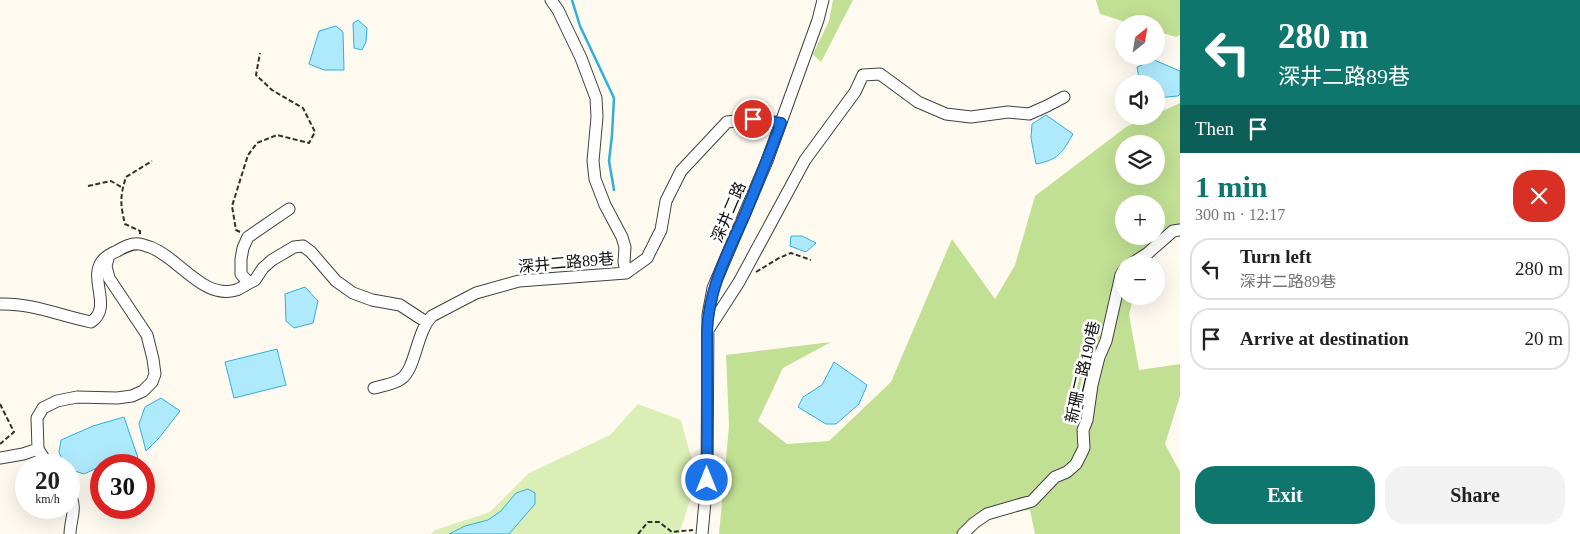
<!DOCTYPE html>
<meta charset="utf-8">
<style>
:root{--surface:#fff;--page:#f2f2f2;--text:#202124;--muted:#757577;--line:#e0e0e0;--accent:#0f766e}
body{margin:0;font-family:"Times New Roman","Noto Sans TC",serif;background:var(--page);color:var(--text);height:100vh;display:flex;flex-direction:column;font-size:19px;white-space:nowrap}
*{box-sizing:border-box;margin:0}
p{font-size:16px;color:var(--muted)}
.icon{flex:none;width:28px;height:28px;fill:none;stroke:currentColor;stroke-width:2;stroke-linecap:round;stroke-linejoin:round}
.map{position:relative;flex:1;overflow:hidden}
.details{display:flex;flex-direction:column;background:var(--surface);width:400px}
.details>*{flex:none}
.top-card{background:#0f766e;color:#fff;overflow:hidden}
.needle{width:32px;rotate:30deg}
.fabs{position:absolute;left:1115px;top:15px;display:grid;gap:10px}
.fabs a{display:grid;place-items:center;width:50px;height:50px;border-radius:50%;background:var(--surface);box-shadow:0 5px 20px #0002;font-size:25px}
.speed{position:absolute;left:15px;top:454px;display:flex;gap:10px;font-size:25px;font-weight:700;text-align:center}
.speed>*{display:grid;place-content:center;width:65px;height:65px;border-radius:50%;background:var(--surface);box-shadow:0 5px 20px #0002;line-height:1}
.speed small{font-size:12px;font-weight:400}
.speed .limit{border:8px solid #d22;background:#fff;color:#111}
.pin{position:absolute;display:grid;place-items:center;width:42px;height:42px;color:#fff;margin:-21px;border:2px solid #fff;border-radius:50%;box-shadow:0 1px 5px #0007}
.me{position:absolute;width:55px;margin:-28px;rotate:0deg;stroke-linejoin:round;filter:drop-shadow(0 0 4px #0008)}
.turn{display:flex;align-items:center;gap:18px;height:105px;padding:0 15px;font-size:22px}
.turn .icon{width:65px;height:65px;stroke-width:2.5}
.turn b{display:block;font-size:35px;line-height:42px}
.then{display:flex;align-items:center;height:48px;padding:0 15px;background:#0003;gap:10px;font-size:19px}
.round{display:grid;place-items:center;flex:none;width:52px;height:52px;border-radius:20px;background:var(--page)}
.head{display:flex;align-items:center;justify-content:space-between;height:85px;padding:0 15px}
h1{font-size:30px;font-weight:800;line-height:38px;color:var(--accent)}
.cta{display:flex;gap:10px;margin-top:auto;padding:10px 15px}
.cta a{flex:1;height:58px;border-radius:20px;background:var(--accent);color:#fff;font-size:20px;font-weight:800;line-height:58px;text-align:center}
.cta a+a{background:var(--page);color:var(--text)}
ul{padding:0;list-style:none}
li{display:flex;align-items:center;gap:15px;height:62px;margin:0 10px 8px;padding:0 5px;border:2px solid var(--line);border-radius:20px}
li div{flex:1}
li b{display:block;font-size:19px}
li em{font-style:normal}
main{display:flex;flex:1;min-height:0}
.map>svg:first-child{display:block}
.green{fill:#dbeeb5}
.forest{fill:#c1e093;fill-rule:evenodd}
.water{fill:#afeafc;stroke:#2fafda}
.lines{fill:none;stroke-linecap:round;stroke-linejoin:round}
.stream{stroke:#2fafda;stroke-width:2.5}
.minor-casing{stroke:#414141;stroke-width:13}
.path{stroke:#303030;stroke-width:2;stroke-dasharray:5 2.5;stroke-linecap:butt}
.minor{stroke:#fff;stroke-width:11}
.route-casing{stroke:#114b97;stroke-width:12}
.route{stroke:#1a73e8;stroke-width:9}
.labels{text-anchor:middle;stroke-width:5;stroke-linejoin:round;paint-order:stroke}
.street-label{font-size:16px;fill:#0e0e0e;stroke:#fff}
</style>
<main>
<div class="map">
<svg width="1180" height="534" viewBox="0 0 1180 534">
<rect width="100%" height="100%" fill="#fffaf0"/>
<!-- green -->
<path class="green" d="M 638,404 L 681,420 L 697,479 L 679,534 L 431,534 L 435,530 L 490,512 L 529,473 L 610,435 Z"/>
<!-- forest -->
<path class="forest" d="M 833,0 L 853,0 L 821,62 L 813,54 L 829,21 Z
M 1096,0 L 1180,0 L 1180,35 L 1176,37 L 1156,31 L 1156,24 L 1132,24 L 1100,14 Z
M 1180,103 L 1180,229 L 1145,258 L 1144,264 L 1124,264 L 1124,296 L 1134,296 L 1129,314 L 1139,370 L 1180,364 L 1180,396 L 1165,444 L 1180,472 L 1180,534 L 1035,534 L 1030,510 L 973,515 L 956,534 L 719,534 L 729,426 L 726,355 L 831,342 L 783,368 L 758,421 L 787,444 L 829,441 L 891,382 L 952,239 L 995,299 L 1015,265 L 1035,196 L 1126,127 L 1151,116 L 1156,116 L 1156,114 ZM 1124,144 L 1156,144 L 1156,176 L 1124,176 ZM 1124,204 L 1156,204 L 1156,236 L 1124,236 Z"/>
<!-- water -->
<path class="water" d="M 358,20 L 367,28 L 366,42 L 362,50 L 354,48 L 353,23 Z
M 336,26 L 343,32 L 344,70 L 324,70 L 309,64 L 319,31 Z
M 1154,60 L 1180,71 L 1180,94 L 1178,96 L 1156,98 L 1156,84 L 1140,84 L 1137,67 Z
M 1046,115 L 1073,134 C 1062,153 1058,160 1036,164 L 1031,138 L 1032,124 Z
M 791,236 L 802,236 L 816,243 L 806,252 L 790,246 Z
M 305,287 L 318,301 L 313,323 L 294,328 L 286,321 L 285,294 Z
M 277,349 L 286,385 L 234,398 L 225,362 Z
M 834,362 L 867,385 L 859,404 L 836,424 L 826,424 L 798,407 L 803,397 L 822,385 Z
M 161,398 L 180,411 L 159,438 L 146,451 L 139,424 L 145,407 Z
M 124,417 L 138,458 L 119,458 L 84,474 L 69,469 L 69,465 L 64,465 L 59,452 L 61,440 L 93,426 Z
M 528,489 L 535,493 L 535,504 L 509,534 L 449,534 L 465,526 L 488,520 L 501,511 L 516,493 Z"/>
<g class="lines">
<!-- stream -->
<path class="stream" d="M 572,0 L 580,26 L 614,98 L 612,135 L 609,161 L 614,190"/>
<defs>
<path id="minor" d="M 551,0 L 558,10 L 581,58 L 596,98 L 597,117 L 593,161 L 595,179 L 605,205 L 622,237 L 625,247 L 624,262 L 626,273
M 289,209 L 248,237 L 243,248 L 241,259 L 241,274 L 249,283 L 255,280 L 263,268 L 272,260 L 294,247 L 303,246 L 311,252 L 336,281 L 353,293 L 372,300 L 400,305 L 426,322
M 1131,264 L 1148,253 L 1173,231 L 1180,230
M 0,304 C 32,303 61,316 91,322 C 114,307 86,276 104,259 C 108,255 113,253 117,251 C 124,247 131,243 139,244 C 142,244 146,246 150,247 C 178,257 203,300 236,290 C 240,289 245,285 249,283
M 708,330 L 739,282 L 805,160 L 855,92 L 863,75 L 880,74 L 918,102 L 946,114 L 971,117 L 1008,112 L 1029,114 L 1047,106 L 1064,97
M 374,388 C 382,386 394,384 401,379 C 416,369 416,332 432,316 L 476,293 L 519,281 L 626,273 L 647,258 L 661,230 L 666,201 L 681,171 L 727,122 L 753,119 L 781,123
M 0,458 L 23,454 L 38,449
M 48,465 L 38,449 L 37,418 L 43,408 L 57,401 L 77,397 L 117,398 L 132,396 L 143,391 L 152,382 L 155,374 L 153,359 L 147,335 L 109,278 L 106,266 L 109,255
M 69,494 C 78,507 70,520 70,534
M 702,534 L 707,480 L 708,315 L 713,288 L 767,161 L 818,20 L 823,0
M 963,534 L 974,523 L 987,514 L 1032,501 L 1055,477 L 1067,472 L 1076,464 L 1084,448 L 1083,430 L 1087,420 L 1092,385 L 1099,357 L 1106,341 L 1121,275 L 1124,270"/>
</defs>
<!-- minor casing -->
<use href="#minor" class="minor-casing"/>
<!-- path -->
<path class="path" d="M 88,186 L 111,181 L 123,188
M 240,232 L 236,230 L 232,206 L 248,155 L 257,143 L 277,135 L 309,143 L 315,132 L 303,108 L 272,90 L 256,75 L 260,53
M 140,234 L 140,231 L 125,224 C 120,204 120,196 126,177 L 152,161
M 756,272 L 779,258 L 791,253 L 811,260
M 0,404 L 14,432 L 0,444
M 638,534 L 648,522 L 659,522 L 672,532 L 693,530"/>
<!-- minor -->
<use href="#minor" class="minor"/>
</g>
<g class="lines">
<defs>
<path id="route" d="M 707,480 L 707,332 C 709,286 728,253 746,212 C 758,182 770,153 781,123 L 753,119"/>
</defs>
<!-- route casing -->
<use href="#route" class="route-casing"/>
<!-- route -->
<use href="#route" class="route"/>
</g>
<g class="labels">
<!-- street labels -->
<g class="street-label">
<text transform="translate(728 212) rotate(-67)" y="6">深井二路</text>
<text transform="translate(566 262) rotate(-5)" y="6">深井二路89巷</text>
<text transform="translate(1082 372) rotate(-77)" y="6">新珊二路190巷</text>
</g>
</g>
</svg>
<div class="fabs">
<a><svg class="needle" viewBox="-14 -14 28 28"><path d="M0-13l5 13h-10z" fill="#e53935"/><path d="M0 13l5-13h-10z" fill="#757577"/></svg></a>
<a><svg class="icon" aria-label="sound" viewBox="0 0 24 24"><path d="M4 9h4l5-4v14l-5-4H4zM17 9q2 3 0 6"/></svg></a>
<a><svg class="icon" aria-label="layers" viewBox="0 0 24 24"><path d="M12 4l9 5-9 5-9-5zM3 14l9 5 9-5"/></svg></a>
<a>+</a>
<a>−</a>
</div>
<div class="speed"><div>20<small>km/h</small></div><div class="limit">30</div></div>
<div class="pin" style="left:753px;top:119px;background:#d93025"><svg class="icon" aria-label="arrive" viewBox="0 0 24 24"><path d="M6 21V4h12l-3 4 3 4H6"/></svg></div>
<svg class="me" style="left:707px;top:480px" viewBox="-20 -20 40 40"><circle r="17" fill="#1a73e8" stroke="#fff" stroke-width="3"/><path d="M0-11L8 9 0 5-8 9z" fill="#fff"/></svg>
</div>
<section class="details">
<div class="top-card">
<div class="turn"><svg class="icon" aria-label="left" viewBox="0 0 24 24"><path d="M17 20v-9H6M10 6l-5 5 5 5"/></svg><div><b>280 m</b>深井二路89巷</div></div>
<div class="then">Then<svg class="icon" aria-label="arrive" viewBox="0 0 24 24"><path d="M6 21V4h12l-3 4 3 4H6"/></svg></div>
</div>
<div class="head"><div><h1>1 min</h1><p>300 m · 12:17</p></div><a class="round" style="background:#d93025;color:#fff"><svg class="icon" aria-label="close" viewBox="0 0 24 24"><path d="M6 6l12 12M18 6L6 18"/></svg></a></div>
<ul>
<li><svg class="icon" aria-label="left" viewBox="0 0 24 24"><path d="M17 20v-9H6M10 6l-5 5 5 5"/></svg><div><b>Turn left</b><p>深井二路89巷</p></div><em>280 m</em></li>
<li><svg class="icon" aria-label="arrive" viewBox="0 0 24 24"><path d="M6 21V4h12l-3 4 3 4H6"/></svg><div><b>Arrive at destination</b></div><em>20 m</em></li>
</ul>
<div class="cta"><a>Exit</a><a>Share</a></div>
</section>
</main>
